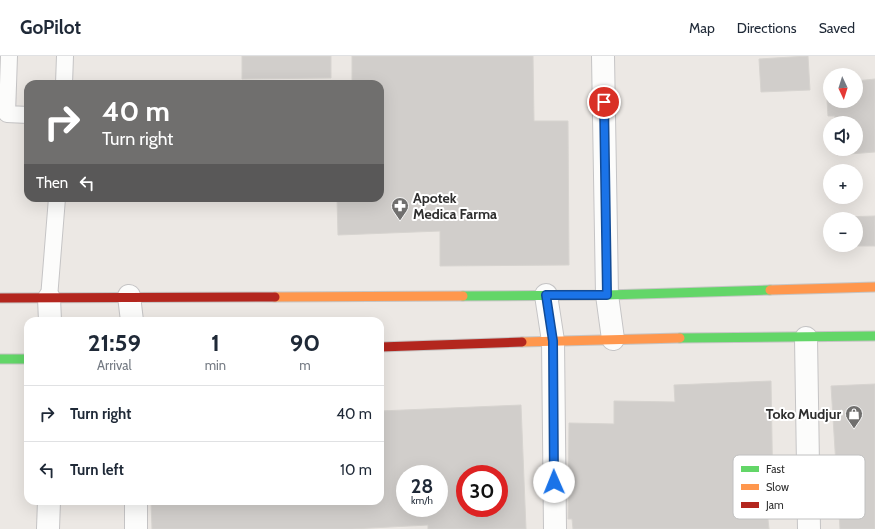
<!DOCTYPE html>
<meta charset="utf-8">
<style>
:root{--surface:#fff;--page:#f6f6f7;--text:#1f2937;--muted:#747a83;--line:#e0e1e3}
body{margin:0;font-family:Cabin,sans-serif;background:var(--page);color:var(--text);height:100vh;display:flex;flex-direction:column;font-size:15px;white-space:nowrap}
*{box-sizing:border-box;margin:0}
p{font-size:13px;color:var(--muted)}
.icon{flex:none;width:22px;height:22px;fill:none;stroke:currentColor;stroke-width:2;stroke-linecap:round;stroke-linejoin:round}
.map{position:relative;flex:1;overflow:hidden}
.panel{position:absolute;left:24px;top:261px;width:360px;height:188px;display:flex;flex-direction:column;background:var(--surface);border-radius:12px;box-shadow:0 4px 16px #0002}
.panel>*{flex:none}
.banner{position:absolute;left:24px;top:24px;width:360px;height:122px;border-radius:12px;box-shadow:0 4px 16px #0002;background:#706f6e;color:#fff;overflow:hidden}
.needle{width:26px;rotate:176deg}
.buttons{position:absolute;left:823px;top:12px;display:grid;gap:8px}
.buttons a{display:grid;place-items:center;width:40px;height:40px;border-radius:50%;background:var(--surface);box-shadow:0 4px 16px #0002;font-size:20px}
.speed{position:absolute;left:396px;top:409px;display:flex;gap:8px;font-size:20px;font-weight:700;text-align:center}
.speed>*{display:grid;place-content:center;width:52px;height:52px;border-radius:50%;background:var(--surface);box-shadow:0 4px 16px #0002;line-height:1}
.speed small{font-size:10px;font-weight:400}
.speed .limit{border:6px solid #d22;background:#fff;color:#111}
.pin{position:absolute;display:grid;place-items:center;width:34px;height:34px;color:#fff;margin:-17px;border:2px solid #fff;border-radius:50%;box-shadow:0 1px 4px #0007}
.me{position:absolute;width:44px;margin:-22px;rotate:359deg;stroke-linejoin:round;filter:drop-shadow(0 0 3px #0008)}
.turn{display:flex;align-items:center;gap:14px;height:84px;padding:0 12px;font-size:18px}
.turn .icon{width:52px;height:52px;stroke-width:2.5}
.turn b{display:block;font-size:28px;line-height:34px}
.then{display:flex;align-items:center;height:38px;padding:0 12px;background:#0003;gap:8px;font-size:15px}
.eta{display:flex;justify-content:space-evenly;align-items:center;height:68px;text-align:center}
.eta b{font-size:24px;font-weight:800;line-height:28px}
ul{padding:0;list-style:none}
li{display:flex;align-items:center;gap:12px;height:56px;padding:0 12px;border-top:1px solid var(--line)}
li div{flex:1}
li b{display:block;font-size:15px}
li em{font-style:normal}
header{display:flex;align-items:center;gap:24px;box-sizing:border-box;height:56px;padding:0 20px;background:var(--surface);border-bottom:1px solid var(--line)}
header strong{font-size:19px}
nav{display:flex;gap:22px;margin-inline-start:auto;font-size:14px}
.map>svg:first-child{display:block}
.building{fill:#d1cecb;stroke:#d7d4d0;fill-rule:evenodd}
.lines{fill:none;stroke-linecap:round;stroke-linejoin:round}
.lane-casing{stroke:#c5c4c5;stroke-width:18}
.street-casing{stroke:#c5c4c5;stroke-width:24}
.fast-casing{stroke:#c6c5c4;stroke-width:11}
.slow-casing{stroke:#c6c5c4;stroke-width:11}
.jam-casing{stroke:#c6c5c4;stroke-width:11}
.lane{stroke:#fcfcfb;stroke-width:16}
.street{stroke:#fcfcfb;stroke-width:22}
.fast{stroke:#63d668;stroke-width:9}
.slow{stroke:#ff974d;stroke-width:9}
.jam{stroke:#b3261e;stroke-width:9}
.route-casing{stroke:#114b97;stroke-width:10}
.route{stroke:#1a73e8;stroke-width:7}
.labels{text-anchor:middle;stroke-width:4;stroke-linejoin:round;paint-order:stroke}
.poi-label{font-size:14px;font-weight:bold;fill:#2e2e2e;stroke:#fff;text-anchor:start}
.key{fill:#fff;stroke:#c0c0c0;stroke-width:1}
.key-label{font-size:11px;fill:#2e2e2e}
</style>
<header>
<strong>GoPilot</strong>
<nav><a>Map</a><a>Directions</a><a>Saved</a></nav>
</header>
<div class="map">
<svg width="875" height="473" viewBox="0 0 875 473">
<rect width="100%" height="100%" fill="#ece8e4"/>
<!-- building -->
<path class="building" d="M 242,0 L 331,0 L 331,22 L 242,23 Z
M 352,0 L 533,0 L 534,65 L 568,65 L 569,209 L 440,210 L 440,175 L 338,179 L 337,142 L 380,142 L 380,28 L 352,28 Z
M 808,0 L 810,34 L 761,36 L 759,3 Z
M 875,23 L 875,96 L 837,99 L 837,93 L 856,93 L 856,67 L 835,67 L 835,60 L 828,60 L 826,27 L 830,27 L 830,45 L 856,45 L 856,25 Z
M 875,160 L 875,190 L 842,190 L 856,189 L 856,163 L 841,163 L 841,161 Z
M 771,325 L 773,443 L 766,444 L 769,473 L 573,473 L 572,463 L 568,463 L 569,367 L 614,368 L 614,345 L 675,346 L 674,329 Z
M 875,328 L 875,473 L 840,473 L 831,330 Z
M 521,349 L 526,473 L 428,473 L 428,469 L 352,473 L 152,473 L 151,445 L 380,445 L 380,355 ZM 405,418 L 439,418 L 439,452 L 405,452 ZM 465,418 L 499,418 L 499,452 L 465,452 Z"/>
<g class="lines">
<defs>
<path id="lane" d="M 9,0 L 7,58 L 28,59
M 64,28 L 65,0
M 49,242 L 57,142"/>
<path id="street" d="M 603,0 L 607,239 L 613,283
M 546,239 L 553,285 L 555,473
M 129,240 L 132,265
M 49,242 L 50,265
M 806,282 L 809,473
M 48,473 L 49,445
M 136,473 L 136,445"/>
<path id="fast" d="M 463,240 L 607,239 L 770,234
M 680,282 L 875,280
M 0,303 L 28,303"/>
<path id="slow" d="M 770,234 L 875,231
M 275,241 L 463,240
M 522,286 L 680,282"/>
<path id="jam" d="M 0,242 L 275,241
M 380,291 L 522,286"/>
</defs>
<!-- lane casing -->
<use href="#lane" class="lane-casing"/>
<!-- street casing -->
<use href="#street" class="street-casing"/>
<!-- fast casing -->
<use href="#fast" class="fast-casing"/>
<!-- slow casing -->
<use href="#slow" class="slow-casing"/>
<!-- jam casing -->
<use href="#jam" class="jam-casing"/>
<!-- lane -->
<use href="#lane" class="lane"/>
<!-- street -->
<use href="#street" class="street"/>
<!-- fast -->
<use href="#fast" class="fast"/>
<!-- slow -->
<use href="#slow" class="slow"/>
<!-- jam -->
<use href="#jam" class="jam"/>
</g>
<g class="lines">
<defs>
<path id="route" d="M 554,426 L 553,285 L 546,239 L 607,239 L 604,46"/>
</defs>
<!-- route casing -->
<use href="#route" class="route-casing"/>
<!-- route -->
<use href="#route" class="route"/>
</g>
<!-- icons -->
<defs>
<symbol id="pharmacy-pin" viewBox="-11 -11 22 30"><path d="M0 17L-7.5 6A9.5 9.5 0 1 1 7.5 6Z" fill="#706f6e" stroke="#fff"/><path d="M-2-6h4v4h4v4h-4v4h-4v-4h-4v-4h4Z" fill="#fff"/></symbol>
<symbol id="shop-pin" viewBox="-11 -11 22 30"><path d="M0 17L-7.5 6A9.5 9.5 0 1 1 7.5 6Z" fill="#706f6e" stroke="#fff"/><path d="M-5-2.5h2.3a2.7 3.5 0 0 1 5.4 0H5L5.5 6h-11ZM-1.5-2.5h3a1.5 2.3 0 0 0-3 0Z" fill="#fff"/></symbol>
</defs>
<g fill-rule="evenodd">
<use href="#pharmacy-pin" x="390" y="140" width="20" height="27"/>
<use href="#shop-pin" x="844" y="348" width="20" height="27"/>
</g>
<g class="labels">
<!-- poi labels -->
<g class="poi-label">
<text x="413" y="147">Apotek<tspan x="413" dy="16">Medica Farma</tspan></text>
<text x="841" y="363" text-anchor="end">Toko Mudjur</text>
</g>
</g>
<!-- legend -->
<rect x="733" y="399" width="132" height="64" rx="6" class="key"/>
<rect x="741" y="410" width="18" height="6" fill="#63d668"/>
<rect x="741" y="428" width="18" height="6" fill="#ff974d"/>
<rect x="741" y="446" width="18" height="6" fill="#b3261e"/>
<g class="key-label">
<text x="766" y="417">Fast</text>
<text x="766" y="435">Slow</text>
<text x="766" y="453">Jam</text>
</g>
</svg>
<div class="buttons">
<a><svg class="needle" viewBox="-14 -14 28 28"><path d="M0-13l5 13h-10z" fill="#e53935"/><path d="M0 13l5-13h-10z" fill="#747a83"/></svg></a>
<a><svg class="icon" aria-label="sound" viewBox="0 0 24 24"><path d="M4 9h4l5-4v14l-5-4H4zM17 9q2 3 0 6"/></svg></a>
<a>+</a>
<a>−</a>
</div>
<div class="speed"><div>28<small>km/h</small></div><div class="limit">30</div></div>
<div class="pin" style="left:604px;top:46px;background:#d93025"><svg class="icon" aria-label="arrive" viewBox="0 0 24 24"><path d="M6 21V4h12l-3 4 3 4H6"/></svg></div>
<svg class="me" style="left:554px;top:426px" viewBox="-20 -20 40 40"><circle r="19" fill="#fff"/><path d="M0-13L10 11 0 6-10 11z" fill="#1a73e8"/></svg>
<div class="banner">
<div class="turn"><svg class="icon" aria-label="right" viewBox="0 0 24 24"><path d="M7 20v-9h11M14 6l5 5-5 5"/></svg><div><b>40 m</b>Turn right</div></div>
<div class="then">Then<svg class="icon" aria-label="left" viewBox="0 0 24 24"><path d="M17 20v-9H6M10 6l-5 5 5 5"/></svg></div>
</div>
<section class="panel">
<div class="eta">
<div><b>21:59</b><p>Arrival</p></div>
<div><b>1</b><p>min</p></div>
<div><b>90</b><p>m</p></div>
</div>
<ul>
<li><svg class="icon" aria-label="right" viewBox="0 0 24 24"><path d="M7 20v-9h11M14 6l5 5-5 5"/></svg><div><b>Turn right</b></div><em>40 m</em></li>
<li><svg class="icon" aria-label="left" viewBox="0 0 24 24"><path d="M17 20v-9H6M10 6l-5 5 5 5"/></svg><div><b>Turn left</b></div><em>10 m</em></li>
</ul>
</section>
</div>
